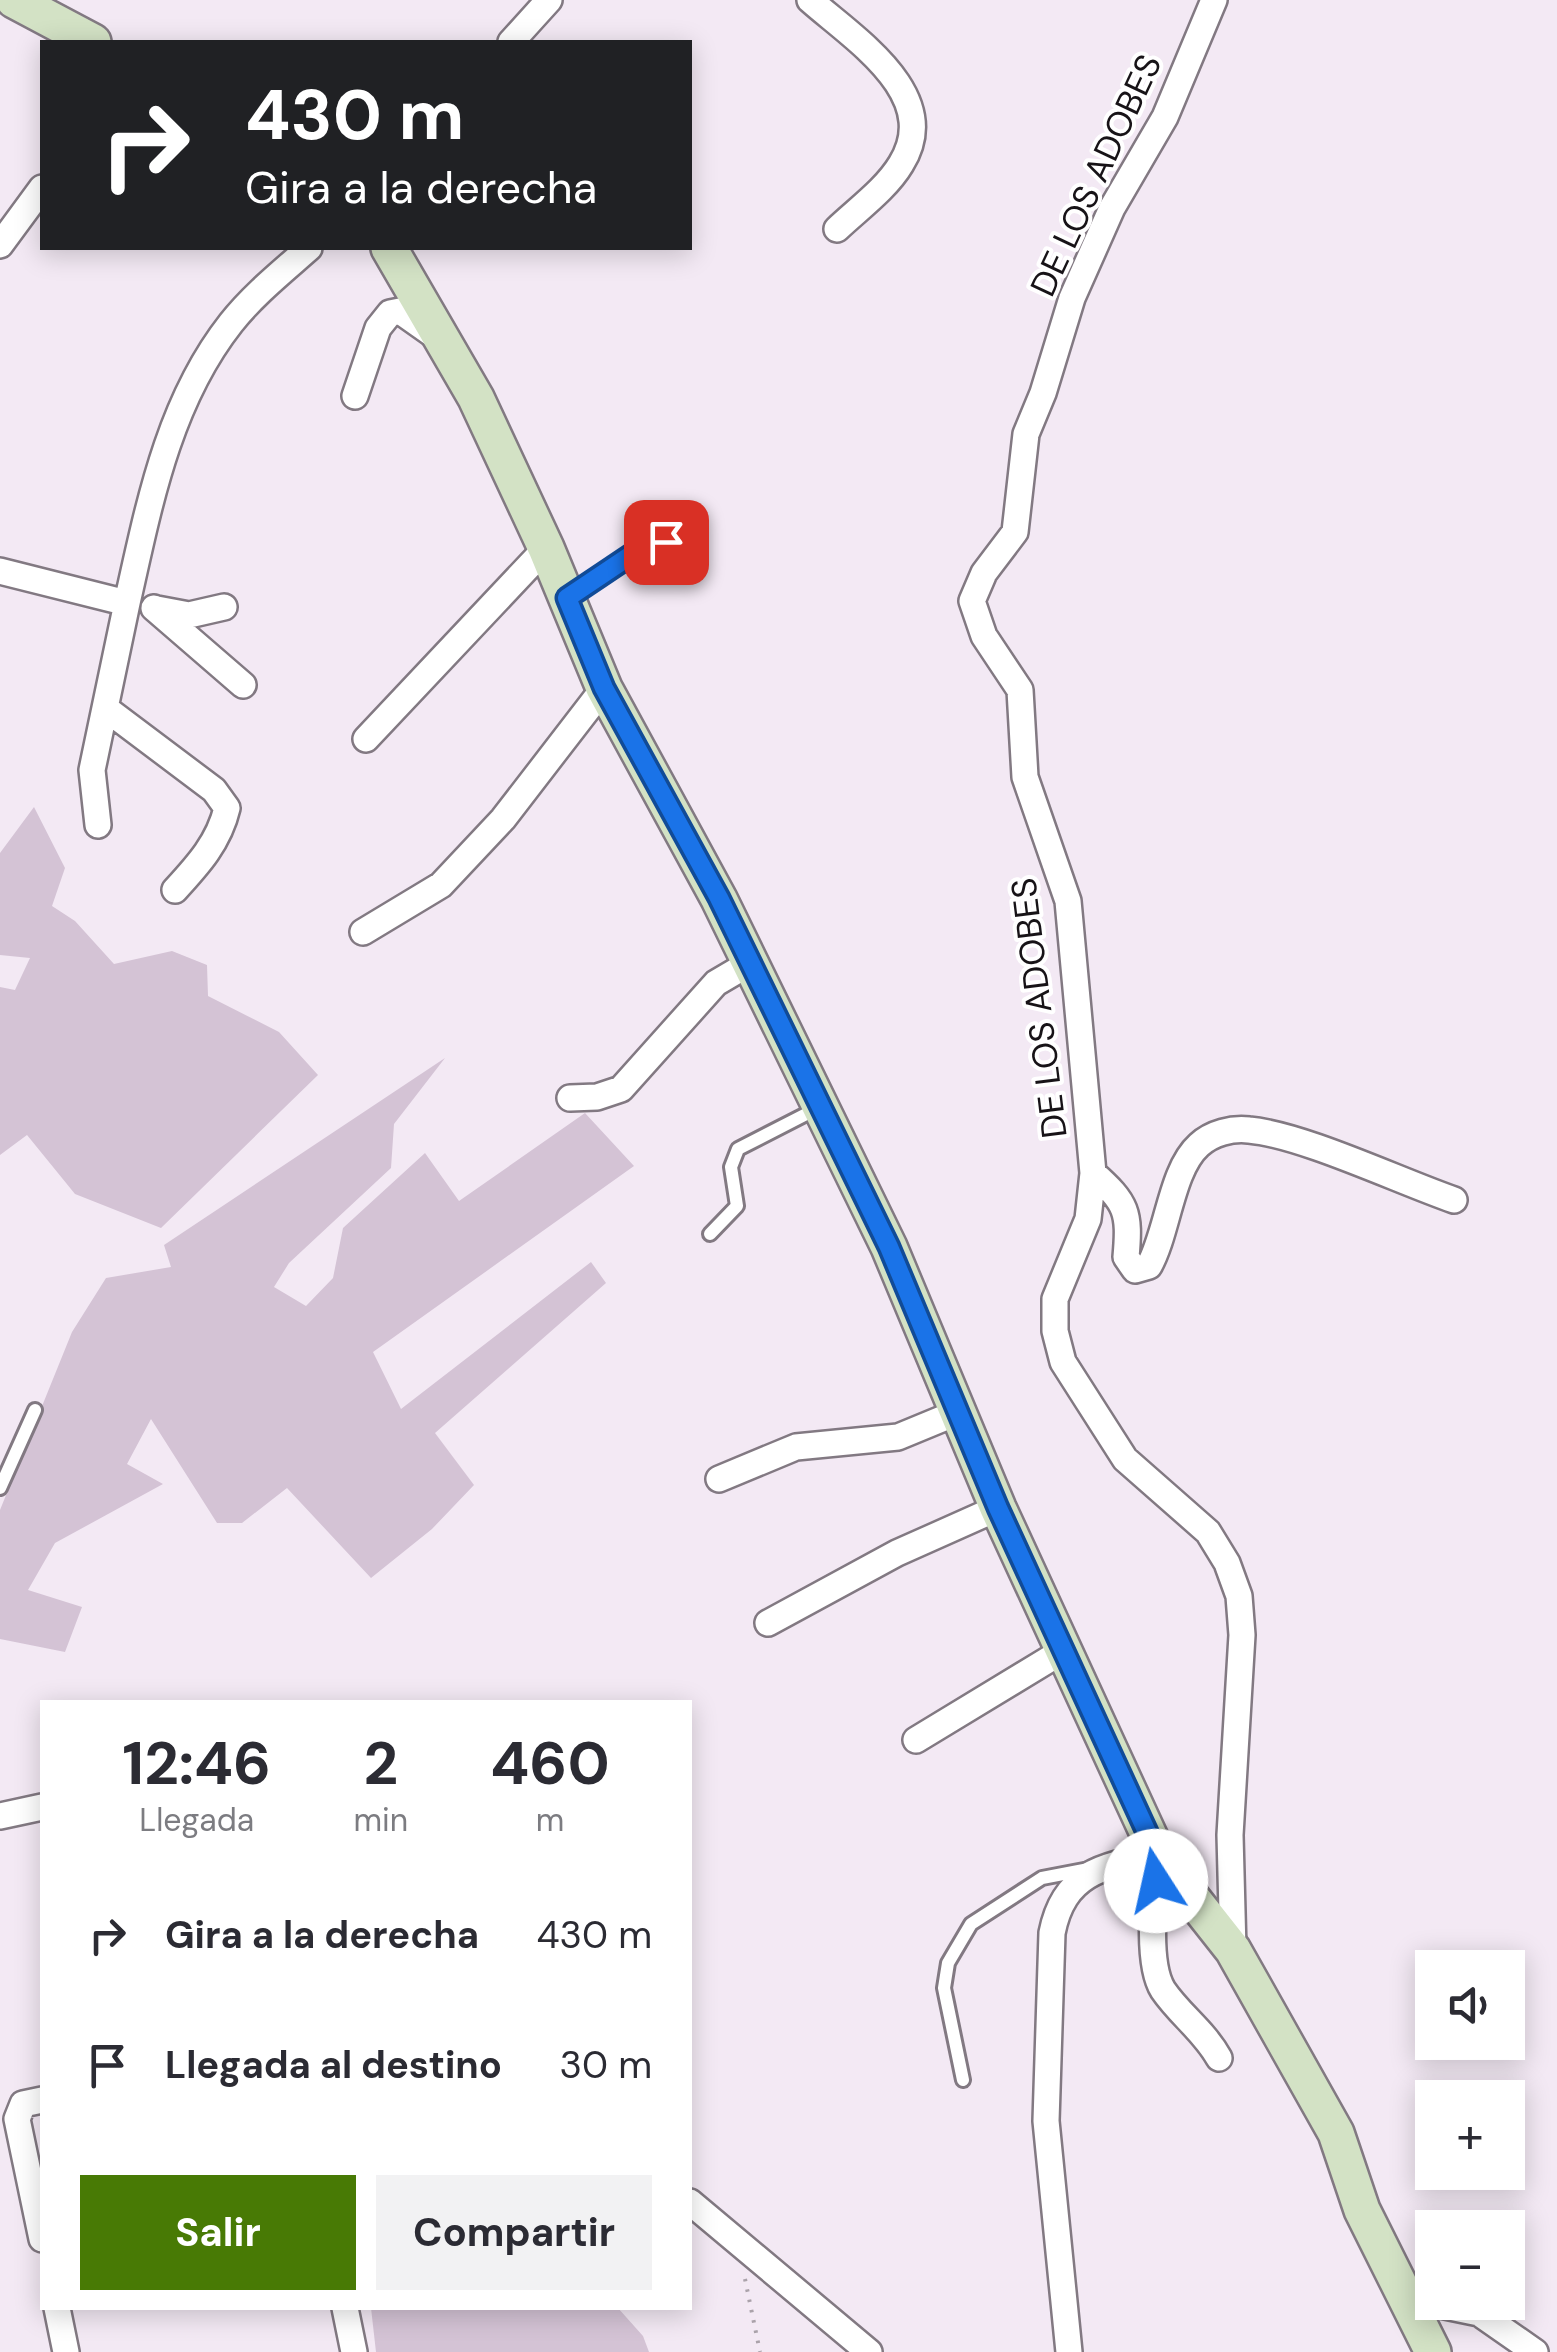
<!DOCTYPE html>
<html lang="es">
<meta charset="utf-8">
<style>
:root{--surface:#fff;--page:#f2f2f3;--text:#2b2b33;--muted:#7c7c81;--accent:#487a05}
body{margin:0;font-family:"DM Sans",sans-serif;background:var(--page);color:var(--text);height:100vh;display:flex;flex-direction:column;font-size:38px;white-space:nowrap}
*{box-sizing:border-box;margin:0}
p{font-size:32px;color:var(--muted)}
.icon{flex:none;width:55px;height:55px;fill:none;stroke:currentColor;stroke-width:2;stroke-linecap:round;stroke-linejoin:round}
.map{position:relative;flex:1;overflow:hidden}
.drawer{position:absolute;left:40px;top:1700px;width:652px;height:610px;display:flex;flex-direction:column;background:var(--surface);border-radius:0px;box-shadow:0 5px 25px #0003}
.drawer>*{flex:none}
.top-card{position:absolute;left:40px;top:40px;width:652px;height:210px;border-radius:0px;box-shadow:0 5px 25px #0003;background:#202124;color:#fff;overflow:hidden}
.tools{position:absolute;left:1415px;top:1950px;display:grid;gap:20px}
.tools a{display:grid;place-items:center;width:110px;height:110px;border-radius:0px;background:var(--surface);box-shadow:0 5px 25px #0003;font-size:50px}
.pin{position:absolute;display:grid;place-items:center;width:85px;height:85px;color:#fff;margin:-42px;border-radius:20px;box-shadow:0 5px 15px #0006}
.me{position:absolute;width:110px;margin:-55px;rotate:350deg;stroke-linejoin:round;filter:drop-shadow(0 0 8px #0008)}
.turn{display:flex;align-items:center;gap:35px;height:210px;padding:0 40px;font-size:45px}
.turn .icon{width:130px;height:130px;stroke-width:2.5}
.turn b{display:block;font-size:70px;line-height:85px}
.eta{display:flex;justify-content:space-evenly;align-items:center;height:170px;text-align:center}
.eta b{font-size:60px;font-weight:700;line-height:70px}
.action{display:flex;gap:20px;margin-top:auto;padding:20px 40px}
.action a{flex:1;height:115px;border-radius:0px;background:var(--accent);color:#fff;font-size:40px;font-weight:700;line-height:115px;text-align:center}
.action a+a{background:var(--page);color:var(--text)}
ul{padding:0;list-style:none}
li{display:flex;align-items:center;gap:30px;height:130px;padding:0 40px}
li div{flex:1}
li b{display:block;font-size:38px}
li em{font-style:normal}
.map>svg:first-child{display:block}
.green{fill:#d4c3d5}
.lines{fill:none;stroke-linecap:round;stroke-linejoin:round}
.lane-casing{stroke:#827982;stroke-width:18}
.street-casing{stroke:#827982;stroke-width:30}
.secondary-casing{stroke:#827982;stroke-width:40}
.path{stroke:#aaa2aa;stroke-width:4;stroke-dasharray:2.5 8;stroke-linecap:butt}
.lane{stroke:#fff;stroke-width:12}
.street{stroke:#fff;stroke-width:25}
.secondary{stroke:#d3e2c5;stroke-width:35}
.route-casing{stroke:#114b97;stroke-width:25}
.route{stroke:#1a73e8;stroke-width:18}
.labels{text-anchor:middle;stroke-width:8;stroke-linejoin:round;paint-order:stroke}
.street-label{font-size:35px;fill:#171317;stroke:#fff}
</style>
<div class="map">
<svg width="1557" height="2352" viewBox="0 0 1557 2352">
<rect width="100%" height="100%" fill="#f3e9f4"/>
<!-- green -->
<path class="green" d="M 34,807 L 65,868 L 52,906 L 75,921 L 114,964 L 172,951 L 207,965 L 208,996 L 279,1032 L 318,1075 L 161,1228 L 75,1194 L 27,1135 L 0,1155 L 0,987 L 15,990 L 30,958 L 0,955 L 0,853 Z
M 445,1058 L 394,1124 L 391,1168 L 289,1263 L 274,1287 L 306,1306 L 333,1278 L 343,1228 L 425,1153 L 459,1201 L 585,1113 L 634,1166 L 373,1352 L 401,1409 L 591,1262 L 606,1283 L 435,1433 L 474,1485 L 432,1529 L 371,1578 L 287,1488 L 242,1523 L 217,1523 L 151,1419 L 127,1464 L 163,1484 L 55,1543 L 28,1590 L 82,1607 L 65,1652 L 0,1639 L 0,1510 L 72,1332 L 106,1278 L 171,1267 L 164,1245 Z
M 371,2308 L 618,2308 L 643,2336 L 649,2352 L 376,2352 Z"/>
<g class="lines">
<defs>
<path id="lane" d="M 569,597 L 649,543 L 686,548
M 710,1234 L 737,1206 L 731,1167 L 738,1149 L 818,1108
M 0,1488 L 35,1410
M 963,2080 L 944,1988 L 948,1963 L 971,1924 L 1042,1878 L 1089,1869"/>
<path id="street" d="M 810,0 C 854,39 944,95 901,164 C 886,189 858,209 837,229
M 1214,0 L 1165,117 L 1112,208 L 1072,298 L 1043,393 L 1026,434 L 1015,532 L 984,573 L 972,601 L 984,636 L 1020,690 L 1025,777 L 1068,901 L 1093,1173 L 1088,1219 L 1055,1299 L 1055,1331 L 1063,1362 L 1125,1459 L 1208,1532 L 1227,1563 L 1239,1596 L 1242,1635 L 1230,1835 L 1233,1950
M 511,42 L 549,0
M 0,245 L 42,188
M 355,396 L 378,328 L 390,313 L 400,311 L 434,335
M 0,571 L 127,603 C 149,505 168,403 231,323 C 253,295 283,271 309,248
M 154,608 L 243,685
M 157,609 L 189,615 L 224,607
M 105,708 L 214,790 L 227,808 C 219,842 198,865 175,890
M 366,739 L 546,548
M 98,825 L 92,770 L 127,603
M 363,932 L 441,885 L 503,819 L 604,688
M 570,1098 L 597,1097 L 621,1089 L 716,983 L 750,963
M 1093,1173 C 1127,1203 1130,1212 1126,1257 L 1135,1270 L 1149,1266 C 1168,1232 1171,1170 1199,1145 C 1212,1133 1232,1128 1249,1130 C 1303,1135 1399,1181 1454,1200
M 719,1479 L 796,1447 L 898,1437 L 961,1411
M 768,1623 L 897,1553 L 998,1508
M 916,1740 L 1066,1649
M 0,1816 L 42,1807
M 42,2100 L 23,2104 L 17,2119 L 42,2239
M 690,2202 L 869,2352
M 1406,2298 L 1479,2313 L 1535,2352
M 57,2308 L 66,2352
M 345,2308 L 354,2352
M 1069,2352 L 1046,2121 L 1052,1933 C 1064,1872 1103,1866 1158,1855 C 1155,1889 1145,1961 1163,1990 C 1180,2015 1204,2031 1219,2058"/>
<path id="secondary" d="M 14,0 L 93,42
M 389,248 L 476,398 L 546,548 L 604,688 L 719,899 L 889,1247 L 998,1508 L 1158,1855 L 1233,1950 L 1336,2133 L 1362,2210 L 1433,2352"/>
</defs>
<!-- lane casing -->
<use href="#lane" class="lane-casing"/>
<!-- street casing -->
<use href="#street" class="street-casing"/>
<!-- secondary casing -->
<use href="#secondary" class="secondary-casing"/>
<!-- path -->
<path class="path" d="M 745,2279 L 760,2352"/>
<!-- lane -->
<use href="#lane" class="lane"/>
<!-- street -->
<use href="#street" class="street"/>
<!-- secondary -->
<use href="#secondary" class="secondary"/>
</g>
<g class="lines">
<defs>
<path id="route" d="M 666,542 L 649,543 L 567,598 L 604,688 L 719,898 L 889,1247 L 998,1508 L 1158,1856 L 1156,1881"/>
</defs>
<!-- route casing -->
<use href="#route" class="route-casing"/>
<!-- route -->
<use href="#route" class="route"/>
</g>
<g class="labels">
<!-- street labels -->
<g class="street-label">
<text transform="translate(1096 175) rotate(-65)" y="12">DE LOS ADOBES</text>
<text transform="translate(1039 1008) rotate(-97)" y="12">DE LOS ADOBES</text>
</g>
</g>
</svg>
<div class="tools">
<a><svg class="icon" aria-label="sound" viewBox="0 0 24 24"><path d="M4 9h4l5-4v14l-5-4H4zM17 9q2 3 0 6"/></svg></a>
<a>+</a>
<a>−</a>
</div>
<div class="pin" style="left:666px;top:542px;background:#d93025"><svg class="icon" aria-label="arrive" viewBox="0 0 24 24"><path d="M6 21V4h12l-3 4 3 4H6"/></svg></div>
<svg class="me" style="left:1156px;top:1881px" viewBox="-20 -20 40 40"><circle r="19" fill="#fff"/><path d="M0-13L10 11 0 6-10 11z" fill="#1a73e8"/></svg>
<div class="top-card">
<div class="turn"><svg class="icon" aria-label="right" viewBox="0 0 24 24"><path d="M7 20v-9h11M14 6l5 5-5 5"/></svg><div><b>430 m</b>Gira a la derecha</div></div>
</div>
<section class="drawer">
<div class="eta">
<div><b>12:46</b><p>Llegada</p></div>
<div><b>2</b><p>min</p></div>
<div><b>460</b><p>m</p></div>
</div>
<ul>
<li><svg class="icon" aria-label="right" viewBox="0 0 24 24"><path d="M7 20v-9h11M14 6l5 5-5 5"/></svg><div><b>Gira a la derecha</b></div><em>430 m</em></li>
<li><svg class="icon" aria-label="arrive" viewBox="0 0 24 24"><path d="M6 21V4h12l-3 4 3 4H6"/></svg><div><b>Llegada al destino</b></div><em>30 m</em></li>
</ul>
<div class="action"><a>Salir</a><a>Compartir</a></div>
</section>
</div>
